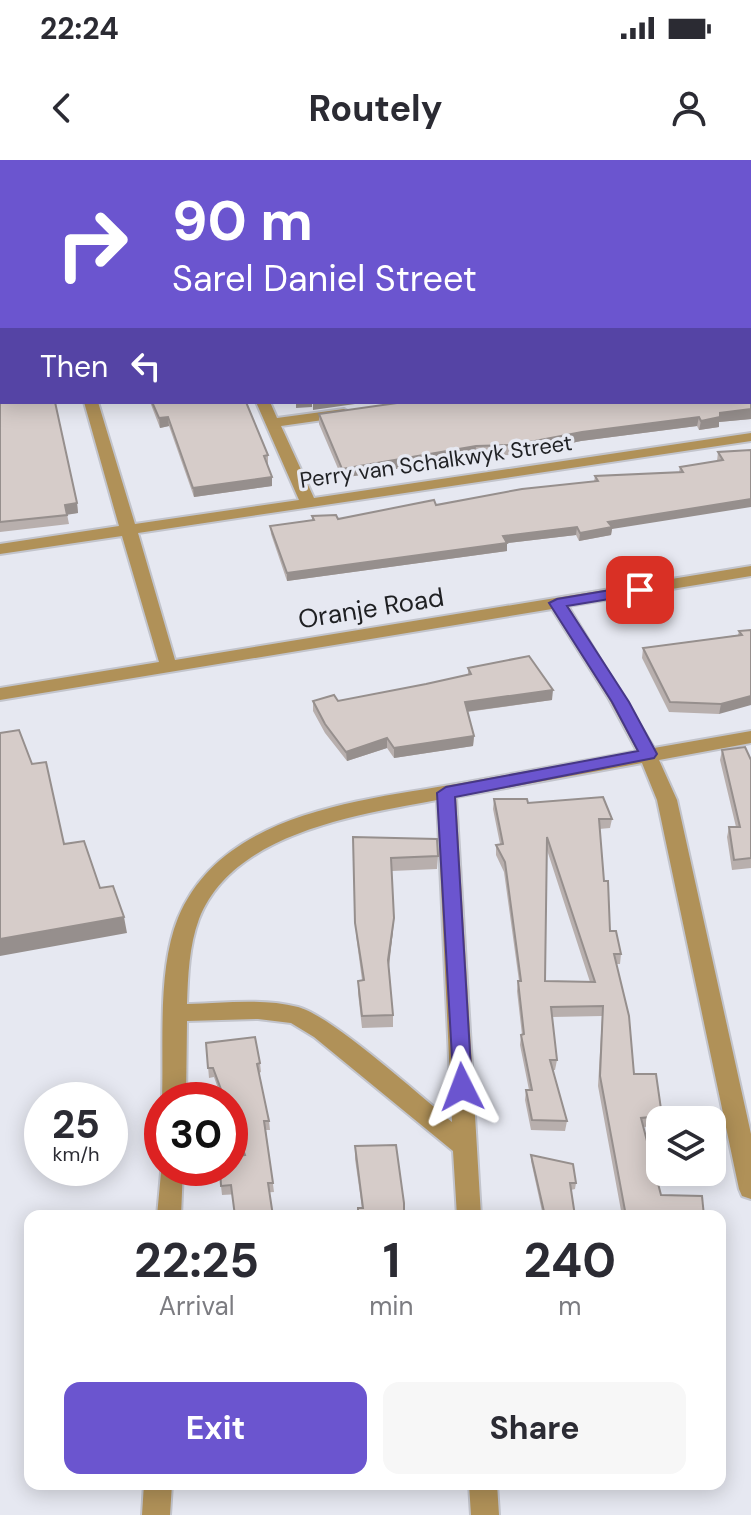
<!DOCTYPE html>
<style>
:root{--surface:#fff;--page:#f7f7f7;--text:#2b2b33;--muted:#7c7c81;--accent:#6b55cf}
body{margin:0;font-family:"DM Sans",sans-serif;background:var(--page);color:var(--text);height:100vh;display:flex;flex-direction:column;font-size:30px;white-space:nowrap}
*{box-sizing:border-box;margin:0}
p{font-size:26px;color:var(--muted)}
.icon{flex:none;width:44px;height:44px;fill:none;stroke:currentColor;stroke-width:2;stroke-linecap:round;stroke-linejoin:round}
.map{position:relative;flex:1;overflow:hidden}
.sheet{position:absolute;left:24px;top:1050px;width:702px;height:280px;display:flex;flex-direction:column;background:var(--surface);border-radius:16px;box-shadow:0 4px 20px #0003}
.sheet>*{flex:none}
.top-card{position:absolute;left:0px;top:0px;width:752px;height:244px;box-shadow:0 4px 20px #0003;background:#6b55cf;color:#fff;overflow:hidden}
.fabs{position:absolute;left:646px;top:946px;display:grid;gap:16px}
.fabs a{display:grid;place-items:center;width:80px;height:80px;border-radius:16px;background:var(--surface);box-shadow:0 4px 20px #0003;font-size:40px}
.speed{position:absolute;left:24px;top:922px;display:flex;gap:16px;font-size:40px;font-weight:700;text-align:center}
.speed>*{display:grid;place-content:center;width:104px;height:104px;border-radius:50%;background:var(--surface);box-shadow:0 4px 20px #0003;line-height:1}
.speed small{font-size:20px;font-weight:400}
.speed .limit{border:12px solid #d22;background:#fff;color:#111}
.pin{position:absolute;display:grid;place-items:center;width:68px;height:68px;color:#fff;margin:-34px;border-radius:16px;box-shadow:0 4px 12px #0006}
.me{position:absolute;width:88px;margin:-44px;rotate:357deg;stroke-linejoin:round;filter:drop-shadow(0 0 6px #0008)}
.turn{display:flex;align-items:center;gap:28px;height:168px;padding:0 40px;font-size:36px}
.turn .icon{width:104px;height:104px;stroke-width:2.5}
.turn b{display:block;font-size:56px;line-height:68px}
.then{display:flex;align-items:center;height:76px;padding:0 40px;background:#0003;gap:16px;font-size:30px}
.eta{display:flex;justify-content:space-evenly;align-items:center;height:136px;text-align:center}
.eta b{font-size:48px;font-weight:700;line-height:56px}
.action{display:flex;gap:16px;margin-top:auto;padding:16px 40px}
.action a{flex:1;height:92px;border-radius:16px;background:var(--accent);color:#fff;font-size:32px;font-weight:700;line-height:92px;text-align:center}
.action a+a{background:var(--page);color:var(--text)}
.status{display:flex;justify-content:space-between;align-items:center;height:56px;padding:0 40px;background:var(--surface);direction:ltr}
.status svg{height:22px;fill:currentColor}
header{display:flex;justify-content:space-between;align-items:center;height:104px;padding:0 40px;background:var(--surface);font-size:36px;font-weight:700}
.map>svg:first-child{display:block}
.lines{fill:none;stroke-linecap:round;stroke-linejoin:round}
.minor-casing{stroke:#c2c4cc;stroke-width:4}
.minor{fill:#b09158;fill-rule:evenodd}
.wall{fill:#b8afad;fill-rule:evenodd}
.shaded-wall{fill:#968f8d}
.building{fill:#d6ccc9;stroke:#968f8d;stroke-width:2;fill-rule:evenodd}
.route{fill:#6b55cf;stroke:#463787;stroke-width:2}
.labels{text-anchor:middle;stroke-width:7;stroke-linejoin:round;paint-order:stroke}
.far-street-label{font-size:22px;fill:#1f2023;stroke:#e6e8f1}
.street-label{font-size:26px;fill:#1f2023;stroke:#e6e8f1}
</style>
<div class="status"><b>22:24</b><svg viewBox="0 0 49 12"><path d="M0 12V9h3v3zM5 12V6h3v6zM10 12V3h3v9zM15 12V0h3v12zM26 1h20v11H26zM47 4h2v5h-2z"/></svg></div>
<header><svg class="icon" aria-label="back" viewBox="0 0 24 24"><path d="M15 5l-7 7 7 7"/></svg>Routely<svg class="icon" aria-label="person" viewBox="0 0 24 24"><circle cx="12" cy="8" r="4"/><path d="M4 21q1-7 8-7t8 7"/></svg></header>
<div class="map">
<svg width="751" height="1355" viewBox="0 0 751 1355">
<rect width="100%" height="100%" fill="#e6e8f1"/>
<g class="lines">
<defs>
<path id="minor" d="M 714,0 L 726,0 L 712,2 Z
M 750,99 L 751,99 L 751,107 L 750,107 Z
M 750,117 L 751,117 L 751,125 L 750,125 Z
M 751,191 L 751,200 L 750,200 L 750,191 Z
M 84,242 L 98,242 L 135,364 L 299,340 L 256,242 L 270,242 L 277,258 L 344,249 L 351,253 L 344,257 L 281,266 L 314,338 L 751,273 L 751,281 L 138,373 L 175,500 L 751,406 L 751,416 L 568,446 L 654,588 L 751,571 L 751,583 L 659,600 L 677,640 L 751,974 L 751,1039 L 742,1036 L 739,1029 L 657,640 L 642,603 L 456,637 L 481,1056 L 457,1056 L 453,991 L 314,877 L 291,863 L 258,859 L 187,861 L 186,940 L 162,940 C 164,885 157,810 178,758 C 222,651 365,640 462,623 C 521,612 579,602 637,591 L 609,539 L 552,449 L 0,540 L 0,528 L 159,502 L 122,376 L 0,394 L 0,384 L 119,366 ZM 437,640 L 452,962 C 420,936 332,856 298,847 C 263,838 224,843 187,844 C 188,816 189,786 199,759 C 233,672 358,655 437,640 Z
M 162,1002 L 162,1008 L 183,1008 L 181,1056 L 157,1056 Z
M 144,1324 L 172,1324 L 170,1355 L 142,1355 Z
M 469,1324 L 497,1324 L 499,1355 L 471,1355 Z"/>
</defs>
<!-- minor casing -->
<use href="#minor" class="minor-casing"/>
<!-- minor -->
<use href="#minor" class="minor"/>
</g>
<!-- wall -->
<path class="wall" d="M 572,0 L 709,0 L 707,2 L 586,2 Z
M 2,7 L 2,242 L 77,343 L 78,353 L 67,354 L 69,364 L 0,372 L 0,77 L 2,77 L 2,73 L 0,74 L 0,8 Z
M 751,210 L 751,259 L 719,262 L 719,267 L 699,270 L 697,266 L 581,281 L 514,295 L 475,296 L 342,318 L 319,264 L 319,254 L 750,242 Z
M 150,242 L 246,242 L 268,295 L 268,305 L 267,305 L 272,317 L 272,326 L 194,337 L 169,266 L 160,268 Z
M 751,290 L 612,369 L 611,375 L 579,381 L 576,375 L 507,383 L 507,391 L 287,421 L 271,374 L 270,366 L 312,360 L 312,356 L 338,359 L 436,345 L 594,322 L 595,316 L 679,312 L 680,307 L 717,301 L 718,292 Z
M 751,470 L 719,554 L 669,552 L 642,498 L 643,488 L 738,475 L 739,471 Z
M 468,508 L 552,540 L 467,552 L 474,576 L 473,586 L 394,598 L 387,588 L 347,601 L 325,573 L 313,551 L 313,541 L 338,541 L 426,524 L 468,515 Z
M 722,590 L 751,600 L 751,708 L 732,710 L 727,677 L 729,667 L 736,667 L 720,600 Z
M 494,639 L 528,643 L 612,659 L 610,668 L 599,669 L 604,721 L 610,771 L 621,794 L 620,804 L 616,804 L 634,914 L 662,956 L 661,960 L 660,960 L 660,966 L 643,967 L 661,1035 L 704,1056 L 622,1056 L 598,926 L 602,856 L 552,857 L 557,900 L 555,910 L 553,910 L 567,961 L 565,971 L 531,970 L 525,940 L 526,930 L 529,930 L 520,885 L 521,875 L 522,875 L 517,831 L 518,821 L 519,821 L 504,712 L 496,695 L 496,685 L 500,684 L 493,649 ZM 547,690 L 590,822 L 545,821 Z
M 353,677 L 438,696 L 437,709 L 392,711 L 393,771 L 389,807 L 393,855 L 393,867 L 362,868 L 358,833 L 358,821 L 362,820 L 356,775 Z
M 206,883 L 260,903 L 261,912 L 259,913 L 269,961 L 270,970 L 266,970 L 274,1032 L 222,1035 L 221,1026 L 243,996 L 230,961 L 230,940 L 222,940 L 214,917 L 209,918 Z
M 355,986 L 404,1043 L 362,1048 L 355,999 Z
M 531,995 L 576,1023 L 575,1029 L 571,1030 L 575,1056 L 543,1056 L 531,1001 Z"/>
<!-- shaded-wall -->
<path class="shaded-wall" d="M 296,242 L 312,242 L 312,247 L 296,248 Z
M 313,242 L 369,242 L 313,250 Z
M 751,249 L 751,259 L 719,262 L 719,267 L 699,270 L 701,261 L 720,253 Z
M 168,257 L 169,266 L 160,268 L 159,258 Z
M 699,257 L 697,266 L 581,281 L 514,295 L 514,285 L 582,272 Z
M 476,286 L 475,296 L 342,318 L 342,309 Z
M 272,317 L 272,326 L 194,337 L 193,328 Z
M 751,339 L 751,347 L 612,369 L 611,375 L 579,381 L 580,373 L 608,362 Z
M 77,343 L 78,353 L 66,355 L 65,345 Z
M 577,367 L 576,375 L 507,383 L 507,391 L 287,421 L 287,413 L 503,376 Z
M 553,530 L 552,540 L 464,552 L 465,542 Z
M 751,536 L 751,545 L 719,554 L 721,544 Z
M 474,576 L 473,586 L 394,598 L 394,588 Z
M 387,578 L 387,588 L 347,601 L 346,592 Z
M 124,757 L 127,773 L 0,796 L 0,779 Z
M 394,758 L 393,771 L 388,812 L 388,800 Z"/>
<!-- building -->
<path class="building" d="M 19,0 L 557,0 L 555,2 L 14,2 Z
M 630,0 L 700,0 L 698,2 L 644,2 Z
M 2,7 L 2,242 L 55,242 L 77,343 L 65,345 L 67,355 L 0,362 L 0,77 L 2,77 L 1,64 L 0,64 L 0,8 Z
M 750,37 L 751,40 L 751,77 L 750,77 Z
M 751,127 L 751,171 L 750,171 L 750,128 Z
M 750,210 L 751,210 L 751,249 L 720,253 L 720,257 L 701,261 L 699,257 L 582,272 L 514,285 L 476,286 L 342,309 L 319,254 L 404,242 L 750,242 Z
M 152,242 L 246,242 L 268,295 L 264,296 L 272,317 L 193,328 L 168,257 L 159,258 Z
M 751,290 L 751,339 L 608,362 L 612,367 L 580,373 L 577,367 L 503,376 L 507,383 L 287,413 L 270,366 L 314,360 L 312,356 L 336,355 L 338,359 L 434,340 L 436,345 L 522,329 L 598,321 L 595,316 L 683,312 L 680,307 L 723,300 L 718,292 Z
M 751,470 L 751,536 L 721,544 L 670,542 L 643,488 L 742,475 L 739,471 Z
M 529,496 L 553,530 L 465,542 L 474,576 L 394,588 L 387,578 L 346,592 L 325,564 L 313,541 L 334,535 L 338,541 L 426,524 L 471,514 L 468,508 Z
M 19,570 L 32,604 L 46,602 L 64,684 L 84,681 L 100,728 L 113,726 L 124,757 L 0,779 L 0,573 Z
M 745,587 L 751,600 L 751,698 L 734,700 L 729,667 L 740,667 L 722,590 Z
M 603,637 L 612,659 L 599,659 L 604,721 L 608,721 L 610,771 L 616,771 L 621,794 L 614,794 L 629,856 L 634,914 L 656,914 L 662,956 L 641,958 L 661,1035 L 702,1036 L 704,1056 L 626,1056 L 600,916 L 603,846 L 551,847 L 557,900 L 550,900 L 567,961 L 532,960 L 526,930 L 532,930 L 521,875 L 524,874 L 518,821 L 521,821 L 505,702 L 496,685 L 503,684 L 494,639 L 527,639 L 528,643 ZM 547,677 L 595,822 L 545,821 Z
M 353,677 L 437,679 L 438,696 L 391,698 L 394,758 L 388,800 L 393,855 L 362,856 L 358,821 L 364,820 L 355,763 Z
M 255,877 L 260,903 L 257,904 L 269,961 L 264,961 L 273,1023 L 268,1023 L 273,1056 L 235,1056 L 231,1025 L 221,1026 L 220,1008 L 230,1008 L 230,998 L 245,995 L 230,954 L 230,940 L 225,940 L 213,908 L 208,908 L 206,883 Z
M 396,985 L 404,1043 L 404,1056 L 358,1056 L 358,1048 L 363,1048 L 355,986 Z
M 531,995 L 573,1004 L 576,1023 L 570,1023 L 575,1056 L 545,1056 Z"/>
<!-- route -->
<path class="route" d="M 640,425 L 646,427 L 646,433 L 567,446 L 629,542 L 657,594 L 654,598 L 455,637 L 472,927 L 462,936 L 454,933 L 437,633 L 446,627 L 638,591 L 612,542 L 549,443 L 557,439 Z"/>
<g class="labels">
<!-- far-street labels -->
<g class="far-street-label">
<text transform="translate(436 301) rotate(-8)" y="8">Perry van Schalkwyk Street</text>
</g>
<!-- street labels -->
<g class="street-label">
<text transform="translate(371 448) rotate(-9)" y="9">Oranje Road</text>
</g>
</g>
</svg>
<div class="fabs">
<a><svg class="icon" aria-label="layers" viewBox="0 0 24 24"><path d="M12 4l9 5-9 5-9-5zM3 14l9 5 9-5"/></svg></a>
</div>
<div class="speed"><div>25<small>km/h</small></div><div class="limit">30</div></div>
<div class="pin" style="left:640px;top:430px;background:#d93025"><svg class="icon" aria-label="arrive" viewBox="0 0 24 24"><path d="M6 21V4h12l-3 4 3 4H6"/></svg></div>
<svg class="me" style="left:462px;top:927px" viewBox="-20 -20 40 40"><path d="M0-17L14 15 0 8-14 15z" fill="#6b55cf" stroke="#fff" stroke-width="4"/></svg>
<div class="top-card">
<div class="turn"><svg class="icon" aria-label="right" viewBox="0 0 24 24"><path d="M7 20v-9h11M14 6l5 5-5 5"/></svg><div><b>90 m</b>Sarel Daniel Street</div></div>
<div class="then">Then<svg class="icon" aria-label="left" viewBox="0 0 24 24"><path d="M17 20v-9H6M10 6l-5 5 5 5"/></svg></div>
</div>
<section class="sheet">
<div class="eta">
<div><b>22:25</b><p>Arrival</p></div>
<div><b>1</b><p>min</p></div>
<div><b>240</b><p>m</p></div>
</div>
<div class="action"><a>Exit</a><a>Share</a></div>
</section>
</div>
